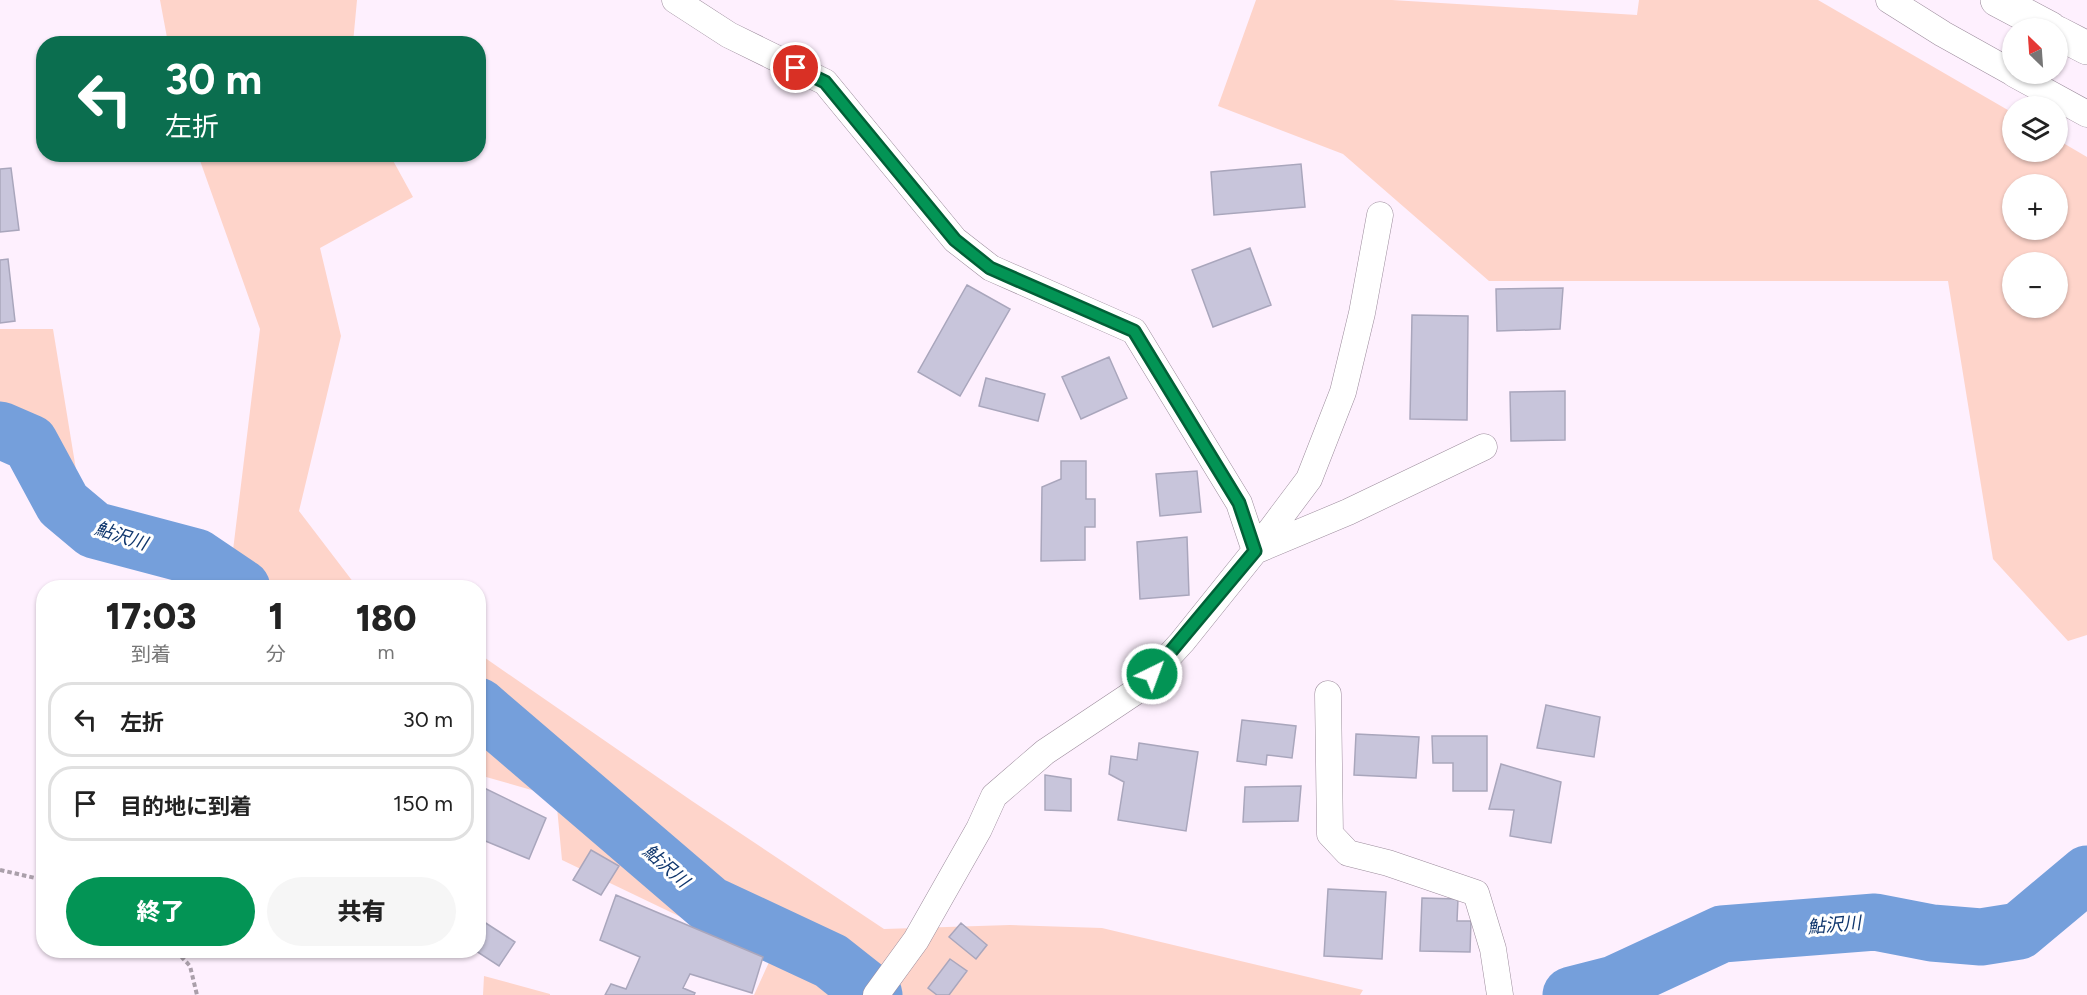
<!DOCTYPE html>
<html lang="ja">
<meta charset="utf-8">
<style>
:root{--surface:#fff;--page:#f6f6f6;--text:#222;--muted:#767676;--line:#e0e0e0;--accent:#039455}
body{margin:0;font-family:Figtree,"Noto Sans JP",sans-serif;background:var(--page);color:var(--text);height:100vh;display:flex;flex-direction:column;font-size:22px;white-space:nowrap}
*{box-sizing:border-box;margin:0}
p{font-size:20px;color:var(--muted)}
.icon{flex:none;width:33px;height:33px;fill:none;stroke:currentColor;stroke-width:2;stroke-linecap:round;stroke-linejoin:round}
.map{position:relative;flex:1;overflow:hidden}
.drawer{position:absolute;left:36px;top:580px;width:450px;height:378px;display:flex;flex-direction:column;background:var(--surface);border-radius:24px;box-shadow:0 2px 4px #0004}
.drawer>*{flex:none}
.guide{position:absolute;left:36px;top:36px;width:450px;height:126px;border-radius:24px;box-shadow:0 2px 4px #0004;background:#0b6e4f;color:#fff;overflow:hidden}
.needle{width:39px;rotate:335deg}
.buttons{position:absolute;left:2002px;top:18px;display:grid;gap:12px}
.buttons a{display:grid;place-items:center;width:66px;height:66px;border-radius:50%;background:var(--surface);box-shadow:0 2px 4px #0004;font-size:30px}
.pin{position:absolute;display:grid;place-items:center;width:51px;height:51px;color:#fff;margin:-26px;border:3px solid #fff;border-radius:50%;box-shadow:0 2px 6px #0007}
.me{position:absolute;width:66px;margin:-33px;rotate:42deg;stroke-linejoin:round;filter:drop-shadow(0 0 4px #0008)}
.turn{display:flex;align-items:center;gap:21px;height:126px;padding:0 30px;font-size:27px}
.turn .icon{width:78px;height:78px;stroke-width:2.5}
.turn b{display:block;font-size:42px;line-height:51px}
.eta{display:flex;justify-content:space-evenly;align-items:center;height:102px;text-align:center}
.eta b{font-size:36px;font-weight:800;line-height:42px}
.action{display:flex;gap:12px;margin-top:auto;padding:12px 30px}
.action a{flex:1;height:69px;border-radius:36px;background:var(--accent);color:#fff;font-size:24px;font-weight:800;line-height:69px;text-align:center}
.action a+a{background:var(--page);color:var(--text)}
ul{padding:0;list-style:none}
li{display:flex;align-items:center;gap:18px;height:75px;margin:0 12px 9px;padding:0 18px;border:3px solid var(--line);border-radius:24px}
li div{flex:1}
li b{display:block;font-size:22px}
li em{font-style:normal}
.map>svg:first-child{display:block}
.green{fill:#fed4ca;fill-rule:evenodd}
.lines{fill:none;stroke-linecap:round;stroke-linejoin:round}
.river{stroke:#759fdb;stroke-width:57}
.building{fill:#c8c5db;stroke:#a9a6bc;stroke-width:1.5}
.minor-casing{stroke:#9c8c9c;stroke-width:27}
.motorway-casing{stroke:#9c8c9c;stroke-width:34}
.path{stroke:#aa9faa;stroke-width:4;stroke-dasharray:4.5 3;stroke-linecap:butt}
.minor{stroke:#fff;stroke-width:26}
.motorway{stroke:#fff;stroke-width:33}
.route-casing{stroke:#026037;stroke-width:15}
.route{stroke:#039455;stroke-width:10}
.labels{text-anchor:middle;stroke-width:6;stroke-linejoin:round;paint-order:stroke}
.water-label{font-size:18px;font-style:italic;fill:#10376e;stroke:#fff}
</style>
<div class="map">
<svg width="2087" height="995" viewBox="0 0 2087 995">
<rect width="100%" height="100%" fill="#fef0fe"/>
<!-- green -->
<path class="green" d="M 160,0 L 357,0 L 353,43 L 168,43 Z
M 1256,0 L 1392,0 L 1637,15 L 1639,0 L 1818,0 L 2013,113 L 2013,152 L 2058,152 L 2058,140 L 2087,157 L 2087,635 L 2068,641 L 1993,559 L 1948,281 L 1489,281 L 1343,154 L 1218,106 ZM 2058,184 L 2058,230 L 2013,230 L 2013,184 ZM 2013,262 L 2058,262 L 2058,308 L 2013,308 Z
M 198,155 L 390,155 L 413,197 L 320,248 L 341,336 L 299,511 L 357,587 L 239,583 L 272,588 L 234,588 L 229,583 L 260,329 Z
M 0,329 L 53,329 L 78,482 L 215,588 L 81,501 L 26,412 L 0,412 Z
M 478,653 L 692,801 L 884,929 L 1010,925 L 1102,928 L 1363,990 L 1360,995 L 754,995 L 770,960 L 562,860 L 556,797 L 479,775 Z
M 484,976 L 550,994 L 550,995 L 483,995 Z"/>
<g class="lines">
<!-- river -->
<path class="river" d="M 0,430 L 30,443 L 63,504 L 94,530 L 196,557 L 242,588
M 478,706 L 709,904 L 831,961 L 874,995
M 1571,995 L 1614,984 L 1722,934 L 1875,922 L 1932,933 L 1981,937 L 2019,931 L 2087,874"/>
</g>
<!-- building -->
<path class="building" d="M 1301,164 L 1305,207 L 1214,215 L 1211,172 Z
M 11,168 L 19,230 L 0,232 L 0,169 Z
M 1250,248 L 1271,305 L 1213,327 L 1192,270 Z
M 8,259 L 15,321 L 0,323 L 0,260 Z
M 967,285 L 1010,309 L 960,396 L 918,372 Z
M 1563,288 L 1560,329 L 1497,331 L 1496,289 Z
M 1412,315 L 1468,316 L 1467,420 L 1410,419 Z
M 1109,357 L 1127,398 L 1081,419 L 1062,377 Z
M 986,378 L 1045,394 L 1038,421 L 979,406 Z
M 1565,391 L 1565,440 L 1511,441 L 1510,392 Z
M 1061,461 L 1086,461 L 1086,499 L 1095,499 L 1095,527 L 1085,527 L 1085,560 L 1041,561 L 1042,487 L 1061,479 Z
M 1197,471 L 1201,512 L 1160,516 L 1156,474 Z
M 1187,537 L 1189,595 L 1140,599 L 1137,542 Z
M 1546,705 L 1600,717 L 1594,757 L 1537,748 Z
M 1242,720 L 1296,726 L 1292,758 L 1267,755 L 1266,765 L 1237,761 Z
M 1356,734 L 1419,737 L 1416,778 L 1354,775 Z
M 1432,736 L 1487,736 L 1487,791 L 1453,791 L 1453,763 L 1433,763 Z
M 1139,743 L 1198,752 L 1186,831 L 1118,820 L 1124,782 L 1109,774 L 1111,756 L 1137,760 Z
M 1501,764 L 1561,782 L 1551,843 L 1510,836 L 1514,810 L 1489,809 Z
M 1045,775 L 1071,779 L 1071,811 L 1045,810 Z
M 478,785 L 546,818 L 529,859 L 478,838 Z
M 1301,786 L 1298,821 L 1243,822 L 1245,787 Z
M 591,850 L 619,866 L 601,895 L 573,880 Z
M 1328,889 L 1386,892 L 1382,959 L 1324,956 Z
M 616,895 L 763,957 L 752,993 L 690,974 L 683,988 L 695,993 L 694,995 L 605,995 L 611,984 L 626,989 L 640,957 L 600,940 Z
M 1422,898 L 1458,899 L 1457,921 L 1471,921 L 1470,952 L 1420,951 Z
M 478,918 L 515,942 L 499,966 L 476,951 L 478,951 Z
M 961,923 L 987,945 L 976,959 L 949,937 Z
M 950,959 L 967,971 L 949,995 L 937,995 L 928,988 Z"/>
<g class="lines">
<defs>
<path id="minor" d="M 675,0 L 729,35 L 825,82 L 955,240 L 991,268 L 1134,331 L 1239,503 L 1255,551 L 1182,642 L 1138,690 L 1045,752 L 994,796 L 979,829 L 916,940 L 876,995
M 1889,0 L 1943,34 L 2013,73
M 2014,74 L 2087,114
M 1255,551 L 1309,479 L 1343,392 L 1362,313 L 1380,215
M 1255,551 L 1348,512 L 1484,447
M 1328,694 L 1330,834 L 1348,853 L 1388,863 L 1476,893 L 1493,949 L 1500,995"/>
<path id="motorway" d="M 1997,0 L 2050,28
M 2058,33 L 2087,48"/>
</defs>
<!-- minor casing -->
<use href="#minor" class="minor-casing"/>
<!-- motorway casing -->
<use href="#motorway" class="motorway-casing"/>
<!-- path -->
<path class="path" d="M 0,870 L 44,880
M 176,951 L 190,966 L 197,995"/>
<!-- minor -->
<use href="#minor" class="minor"/>
<!-- motorway -->
<use href="#motorway" class="motorway"/>
</g>
<g class="lines">
<defs>
<path id="route" d="M 796,68 L 825,82 L 955,240 L 990,268 L 1134,331 L 1239,503 L 1255,551 L 1152,674"/>
</defs>
<!-- route casing -->
<use href="#route" class="route-casing"/>
<!-- route -->
<use href="#route" class="route"/>
</g>
<g class="labels">
<!-- water labels -->
<g class="water-label">
<text transform="translate(121 536) rotate(18)" y="6">鮎沢川</text>
<text transform="translate(666 866) rotate(41)" y="6">鮎沢川</text>
<text transform="translate(1834 925) rotate(-5)" y="6">鮎沢川</text>
</g>
</g>
</svg>
<div class="buttons">
<a><svg class="needle" viewBox="-14 -14 28 28"><path d="M0-13l5 13h-10z" fill="#e53935"/><path d="M0 13l5-13h-10z" fill="#767676"/></svg></a>
<a><svg class="icon" aria-label="layers" viewBox="0 0 24 24"><path d="M12 4l9 5-9 5-9-5zM3 14l9 5 9-5"/></svg></a>
<a>+</a>
<a>−</a>
</div>
<div class="pin" style="left:796px;top:68px;background:#d93025"><svg class="icon" aria-label="arrive" viewBox="0 0 24 24"><path d="M6 21V4h12l-3 4 3 4H6"/></svg></div>
<svg class="me" style="left:1152px;top:674px" viewBox="-20 -20 40 40"><circle r="17" fill="#039455" stroke="#fff" stroke-width="3"/><path d="M0-11L8 9 0 5-8 9z" fill="#fff"/></svg>
<div class="guide">
<div class="turn"><svg class="icon" aria-label="left" viewBox="0 0 24 24"><path d="M17 20v-9H6M10 6l-5 5 5 5"/></svg><div><b>30 m</b>左折</div></div>
</div>
<section class="drawer">
<div class="eta">
<div><b>17:03</b><p>到着</p></div>
<div><b>1</b><p>分</p></div>
<div><b>180</b><p>m</p></div>
</div>
<ul>
<li><svg class="icon" aria-label="left" viewBox="0 0 24 24"><path d="M17 20v-9H6M10 6l-5 5 5 5"/></svg><div><b>左折</b></div><em>30 m</em></li>
<li><svg class="icon" aria-label="arrive" viewBox="0 0 24 24"><path d="M6 21V4h12l-3 4 3 4H6"/></svg><div><b>目的地に到着</b></div><em>150 m</em></li>
</ul>
<div class="action"><a>終了</a><a>共有</a></div>
</section>
</div>
